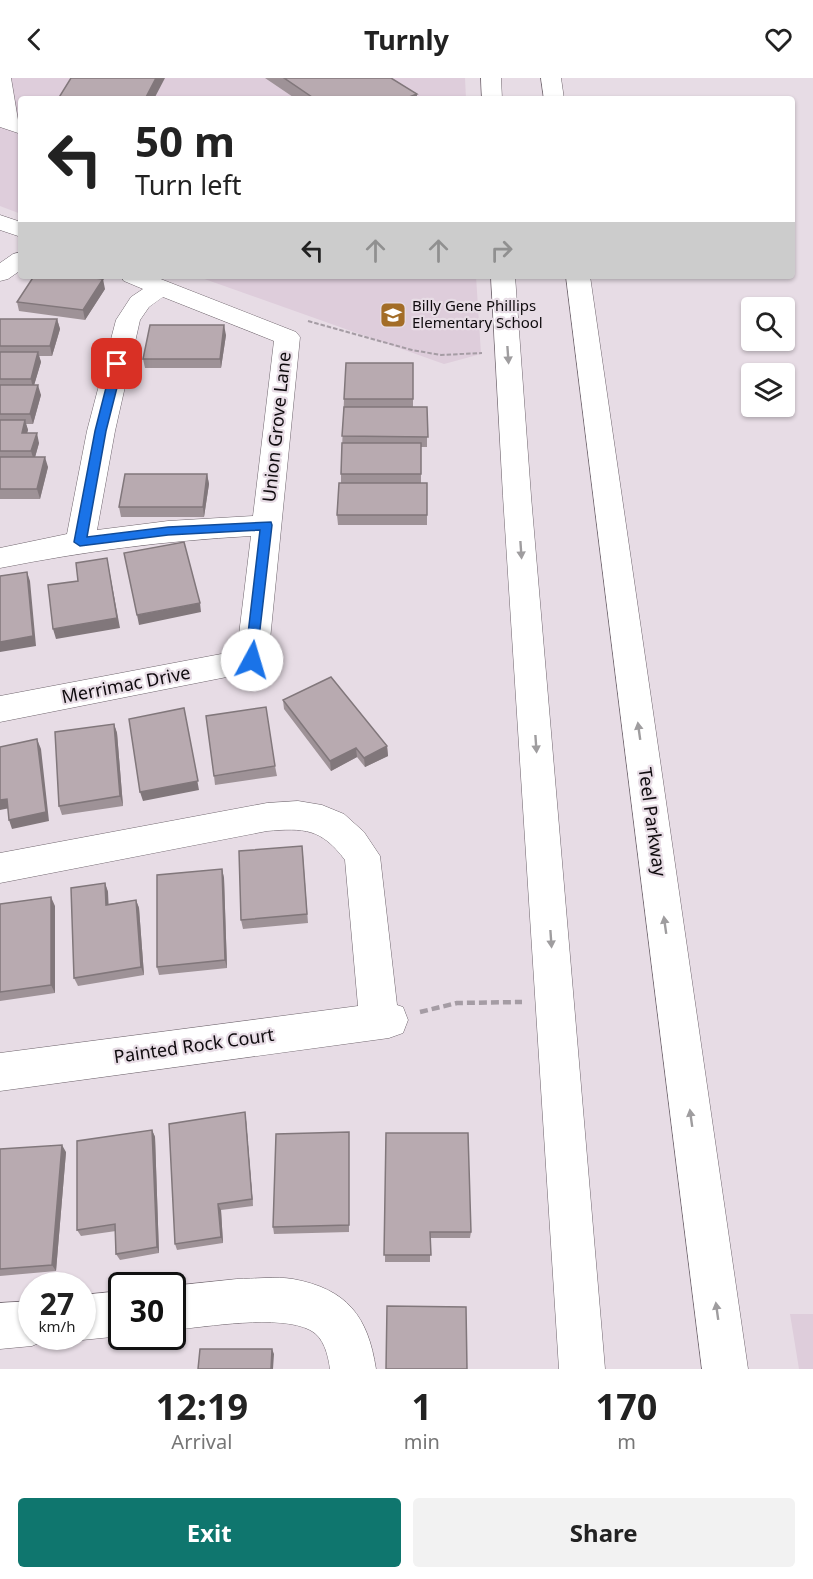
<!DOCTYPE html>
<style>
:root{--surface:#fff;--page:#f2f2f2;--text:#222;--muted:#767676;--accent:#0f766e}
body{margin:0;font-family:"Noto Sans",sans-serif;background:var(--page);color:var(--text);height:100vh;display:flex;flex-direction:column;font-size:22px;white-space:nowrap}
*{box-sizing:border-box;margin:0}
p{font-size:20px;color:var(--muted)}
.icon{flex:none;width:33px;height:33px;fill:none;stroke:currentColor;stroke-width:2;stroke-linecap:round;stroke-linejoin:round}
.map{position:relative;height:1291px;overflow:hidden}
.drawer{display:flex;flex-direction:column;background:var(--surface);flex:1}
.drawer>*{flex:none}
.top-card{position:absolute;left:18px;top:18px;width:777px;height:183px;border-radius:6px;box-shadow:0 2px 4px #0004;background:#fff;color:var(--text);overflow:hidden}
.tools{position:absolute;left:741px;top:219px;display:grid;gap:12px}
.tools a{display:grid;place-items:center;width:54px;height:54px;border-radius:6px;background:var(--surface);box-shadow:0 2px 4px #0004;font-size:30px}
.speed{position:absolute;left:18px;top:1194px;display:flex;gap:12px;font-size:30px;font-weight:700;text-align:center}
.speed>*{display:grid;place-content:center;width:78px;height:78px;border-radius:50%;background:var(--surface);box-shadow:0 2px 4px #0004;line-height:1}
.speed small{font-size:15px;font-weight:400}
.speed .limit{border:3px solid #111;border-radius:9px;background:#fff;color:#111}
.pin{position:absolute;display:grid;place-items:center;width:51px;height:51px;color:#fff;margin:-26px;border-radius:12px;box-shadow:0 3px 9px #0006}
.me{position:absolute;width:66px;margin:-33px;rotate:6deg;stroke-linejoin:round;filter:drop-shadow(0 0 4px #0008)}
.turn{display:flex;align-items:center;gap:21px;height:126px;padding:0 18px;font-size:27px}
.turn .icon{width:78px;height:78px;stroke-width:2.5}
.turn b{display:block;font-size:42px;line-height:51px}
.lanes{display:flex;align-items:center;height:57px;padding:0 18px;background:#0003;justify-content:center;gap:30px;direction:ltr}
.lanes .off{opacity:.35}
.eta{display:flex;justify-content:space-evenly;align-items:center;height:102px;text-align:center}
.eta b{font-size:36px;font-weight:700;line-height:42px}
.primary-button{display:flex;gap:12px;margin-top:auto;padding:12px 18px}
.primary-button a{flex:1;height:69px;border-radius:6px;background:var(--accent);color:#fff;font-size:24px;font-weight:700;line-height:69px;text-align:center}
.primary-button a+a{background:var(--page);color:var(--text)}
header{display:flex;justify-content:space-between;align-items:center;height:78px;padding:0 18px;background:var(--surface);font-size:27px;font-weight:700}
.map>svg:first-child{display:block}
.built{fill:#decddb}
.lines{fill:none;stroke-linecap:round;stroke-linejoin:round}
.minor-casing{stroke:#70666e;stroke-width:1}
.major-casing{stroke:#70666e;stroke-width:1}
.path-far1{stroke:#a59ca4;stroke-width:2;stroke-dasharray:4.5 2;stroke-linecap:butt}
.path{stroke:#a59ca4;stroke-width:4.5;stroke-dasharray:8 4;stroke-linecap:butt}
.minor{fill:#fff;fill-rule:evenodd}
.major{fill:#fff;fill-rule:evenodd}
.wall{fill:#9e9297}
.shaded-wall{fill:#81777b}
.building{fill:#b8aab0;stroke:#81777b;stroke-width:1.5}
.oneway{fill:#9f9d9f}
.route{fill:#1a73e8;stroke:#114b97;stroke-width:1.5}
.labels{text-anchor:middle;stroke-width:4.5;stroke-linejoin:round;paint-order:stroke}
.far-poi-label{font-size:15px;fill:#0f0b0e;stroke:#e7dce5;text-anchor:start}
.street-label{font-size:18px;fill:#0f0b0e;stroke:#e7dce5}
</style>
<header><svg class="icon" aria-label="back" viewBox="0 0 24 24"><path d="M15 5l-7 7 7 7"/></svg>Turnly<svg class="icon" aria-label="heart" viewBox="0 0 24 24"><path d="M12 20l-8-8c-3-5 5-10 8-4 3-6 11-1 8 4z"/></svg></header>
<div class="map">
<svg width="813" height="1291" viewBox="0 0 813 1291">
<rect width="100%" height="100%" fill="#e7dce5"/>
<!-- built -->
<path class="built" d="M 0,0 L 465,0 L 466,21 L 21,21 L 21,136 L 0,128 Z
M 196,198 L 476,198 L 481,276 L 444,286 Z
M 790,1236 L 813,1236 L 813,1291 L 799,1291 Z"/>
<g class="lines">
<defs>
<path id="minor" d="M 0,0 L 11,0 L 18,42 L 21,43 L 21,56 L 0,49 Z
M 0,137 L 21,144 L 21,159 L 0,152 Z
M 21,174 L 21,192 L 8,201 L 0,203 L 0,185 L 13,176 Z
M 120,198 L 153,198 L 296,254 L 300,259 L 268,582 L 263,590 L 252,594 L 0,644 L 0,618 L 237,573 L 251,458 C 163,463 86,473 0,490 L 0,470 L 67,456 L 87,353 L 116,242 L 131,219 L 143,211 L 124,203 ZM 163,219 L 274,263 L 253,438 L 168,443 L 97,452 L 115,353 L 140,242 L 149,229 Z
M 298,723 L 322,727 L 344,736 L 364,754 L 380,778 L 397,927 L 403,929 L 408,942 L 403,955 L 389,960 L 0,1013 L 0,975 L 358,928 L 345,782 C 321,750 304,750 267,753 L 0,805 L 0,775 L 267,725 Z
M 237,1201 C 255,1201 275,1198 293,1201 C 347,1211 368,1238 376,1291 L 330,1291 C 328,1277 324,1259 310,1252 C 279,1236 207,1249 172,1252 L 172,1208 Z
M 122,1213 L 122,1258 L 82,1262 L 72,1258 L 82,1258 L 82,1217 Z
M 32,1223 L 32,1258 L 49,1258 L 48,1261 L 32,1268 L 0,1271 L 0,1225 Z"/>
<path id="major" d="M 481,0 L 501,0 L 502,21 L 482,21 Z
M 541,0 L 561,0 L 564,21 L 544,21 Z
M 491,198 L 515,198 L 531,418 L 605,1291 L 559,1291 L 503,418 Z
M 566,198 L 590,198 L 748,1291 L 702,1291 Z"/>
</defs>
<!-- minor casing -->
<use href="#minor" class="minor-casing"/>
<!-- major casing -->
<use href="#major" class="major-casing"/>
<!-- path-far1 -->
<path class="path-far1" d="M 308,243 L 412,272 L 441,277 L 482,275"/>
<!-- path -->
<path class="path" d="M 420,934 L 457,925 L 522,924"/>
<!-- minor -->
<use href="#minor" class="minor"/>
<!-- major -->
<use href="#major" class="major"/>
</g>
<!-- wall -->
<path class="wall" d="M 265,0 L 391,0 L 417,16 L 417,21 L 296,21 Z
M 105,211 L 85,242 L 19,233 L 17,224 Z
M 0,241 L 57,241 L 60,251 L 52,278 L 39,278 L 41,284 L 34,307 L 41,317 L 33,346 L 26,346 L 28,352 L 27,355 L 39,365 L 35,379 L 48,389 L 40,421 L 0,421 Z
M 226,257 L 221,290 L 145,290 L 143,281 Z
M 413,285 L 413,329 L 427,329 L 427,369 L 421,369 L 421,405 L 427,405 L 427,447 L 338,447 L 337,437 L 341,405 L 341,396 L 344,321 Z
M 207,396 L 209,406 L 204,439 L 121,439 L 119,429 Z
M 283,622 L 387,668 L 388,678 L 365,689 L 357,679 L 331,693 L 284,631 Z
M 114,646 L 117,655 L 123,728 L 62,737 L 59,728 Z
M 275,688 L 277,698 L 215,707 L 214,698 Z
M 303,777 L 308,845 L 243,851 L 241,842 Z
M 222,791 L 224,800 L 227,890 L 159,897 L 157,889 Z
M 105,805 L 108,814 L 108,826 L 136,822 L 139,830 L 144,897 L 78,908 L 74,900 Z
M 0,826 L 55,828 L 55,915 L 0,923 Z
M 246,1042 L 253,1128 L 221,1132 L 223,1165 L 177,1172 L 175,1166 Z
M 152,1052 L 155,1059 L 159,1175 L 120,1182 L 116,1176 L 116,1153 L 81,1158 L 77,1152 Z
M 349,1054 L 349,1154 L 274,1156 L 273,1149 Z
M 386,1055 L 471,1154 L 470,1160 L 430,1160 L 430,1184 L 385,1184 Z
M 0,1071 L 66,1074 L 56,1193 L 0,1198 Z"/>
<!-- shaded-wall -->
<path class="shaded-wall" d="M 156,0 L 165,0 L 154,21 L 145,21 Z
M 417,16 L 417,21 L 404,21 Z
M 103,201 L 105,211 L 85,242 L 83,232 Z
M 57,241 L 60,251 L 52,278 L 50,268 Z
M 224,247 L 226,257 L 221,290 L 220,281 Z
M 38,274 L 41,284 L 33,311 L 31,301 Z
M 38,307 L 41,317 L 33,346 L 30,336 Z
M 25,342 L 28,352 L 24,365 L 22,355 Z
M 37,355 L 39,365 L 34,383 L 31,373 Z
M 45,379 L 48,389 L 40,421 L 37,411 Z
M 207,396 L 209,406 L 204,439 L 203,429 Z
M 107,480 L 120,550 L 56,561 L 53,551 Z
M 27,494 L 30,503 L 36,568 L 0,574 L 0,564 Z
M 200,525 L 201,534 L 139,547 L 137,537 Z
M 184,630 L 199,712 L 143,723 L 140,714 Z
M 114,646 L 117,655 L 123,728 L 120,718 Z
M 37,661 L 41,671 L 49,743 L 12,751 L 9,742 Z
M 387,668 L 388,678 L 365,689 L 364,680 Z
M 356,670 L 357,679 L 331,693 L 330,683 Z
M 7,721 L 10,730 L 0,732 L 0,722 Z
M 222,791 L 224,800 L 227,890 L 225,882 Z
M 105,805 L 108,814 L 109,835 L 106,827 Z
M 51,819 L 55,828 L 55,915 L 51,907 Z
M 136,822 L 139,830 L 144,897 L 141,889 Z
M 245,1034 L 246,1042 L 253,1128 L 252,1121 Z
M 152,1052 L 155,1059 L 159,1175 L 157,1169 Z
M 62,1067 L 66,1074 L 56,1193 L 52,1187 Z
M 218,1126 L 221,1132 L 223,1165 L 221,1159 Z
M 272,1271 L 274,1276 L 273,1291 L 271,1291 Z"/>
<!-- building -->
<path class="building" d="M 71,0 L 156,0 L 145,21 L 58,21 Z
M 284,0 L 391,0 L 417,16 L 404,21 L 315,21 Z
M 34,198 L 79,198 L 103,201 L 83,232 L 17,224 Z
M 0,241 L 57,241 L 50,268 L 0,268 Z
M 150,247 L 224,247 L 220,281 L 143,281 Z
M 0,274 L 38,274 L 31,301 L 0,301 Z
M 346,285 L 413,285 L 413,321 L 344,321 Z
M 0,307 L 38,307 L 30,336 L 0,336 Z
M 344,329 L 427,329 L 428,359 L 342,358 Z
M 0,342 L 25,342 L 22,355 L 37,355 L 31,373 L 0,373 Z
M 342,365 L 421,365 L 421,396 L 341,396 Z
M 0,379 L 45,379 L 37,411 L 0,411 Z
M 125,396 L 207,396 L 203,429 L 119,429 Z
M 339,405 L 427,405 L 427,437 L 337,437 Z
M 184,464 L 200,525 L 137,537 L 124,475 Z
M 107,480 L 117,540 L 53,551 L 48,507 L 78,503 L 76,485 Z
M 27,494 L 33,558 L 0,564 L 0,498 Z
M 331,599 L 387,668 L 364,680 L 356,670 L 330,683 L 283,622 Z
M 266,629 L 275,688 L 214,698 L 206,638 Z
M 184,630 L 198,703 L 140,714 L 129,641 Z
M 114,646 L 120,718 L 59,728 L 55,654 Z
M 37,661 L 46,734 L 9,742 L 7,721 L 0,722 L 0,669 Z
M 302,768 L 307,836 L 241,842 L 239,773 Z
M 222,791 L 225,882 L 157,889 L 157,797 Z
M 105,805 L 106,827 L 136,822 L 141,889 L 74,900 L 71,810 Z
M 51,819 L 51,907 L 0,914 L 0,826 Z
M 245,1034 L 252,1121 L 218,1126 L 221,1159 L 175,1166 L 169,1046 Z
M 152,1052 L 157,1169 L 116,1176 L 115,1146 L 77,1152 L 77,1063 Z
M 349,1054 L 349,1147 L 273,1149 L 276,1056 Z
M 386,1055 L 468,1055 L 471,1154 L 430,1154 L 431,1177 L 384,1177 Z
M 62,1067 L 52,1187 L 0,1191 L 0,1071 Z
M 387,1228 L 466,1229 L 467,1291 L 386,1291 Z
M 200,1271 L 272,1271 L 271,1291 L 198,1291 Z"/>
<!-- one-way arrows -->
<defs><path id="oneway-solid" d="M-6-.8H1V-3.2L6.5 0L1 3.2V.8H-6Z" transform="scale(1.5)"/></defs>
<g class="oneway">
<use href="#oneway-solid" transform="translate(508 277) rotate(86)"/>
<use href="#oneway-solid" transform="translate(521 472) rotate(86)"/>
<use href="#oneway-solid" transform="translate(639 653) rotate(-98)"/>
<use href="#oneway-solid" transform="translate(536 666) rotate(86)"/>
<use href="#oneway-solid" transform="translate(665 847) rotate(-98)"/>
<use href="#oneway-solid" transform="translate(551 861) rotate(86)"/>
<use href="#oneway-solid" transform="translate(691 1040) rotate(-98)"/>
<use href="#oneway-solid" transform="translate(717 1233) rotate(-98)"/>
</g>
<!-- route -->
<path class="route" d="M 117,283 L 123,286 L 106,353 L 87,459 L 168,449 L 271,444 L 272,447 L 256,586 L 252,587 L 245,582 L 260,452 L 168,457 L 80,468 L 74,464 L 95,353 L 112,286 Z"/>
<!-- icons -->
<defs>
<symbol id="school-square" viewBox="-11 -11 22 22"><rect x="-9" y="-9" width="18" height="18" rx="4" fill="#a36d27" stroke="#e7dce5"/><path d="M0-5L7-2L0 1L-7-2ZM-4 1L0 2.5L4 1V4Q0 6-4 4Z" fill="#fff"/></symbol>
</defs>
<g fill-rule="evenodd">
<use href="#school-square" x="378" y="222" width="30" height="30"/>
</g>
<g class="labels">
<!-- far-poi labels -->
<g class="far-poi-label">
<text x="412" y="233">Billy Gene Phillips<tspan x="412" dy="17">Elementary School</tspan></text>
</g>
<!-- street labels -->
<g class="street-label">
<text transform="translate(277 349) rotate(-84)" y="6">Union Grove Lane</text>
<text transform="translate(126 607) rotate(-11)" y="6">Merrimac Drive</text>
<text transform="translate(652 744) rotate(82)" y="6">Teel Parkway</text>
<text transform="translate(194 968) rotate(-8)" y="6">Painted Rock Court</text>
</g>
</g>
</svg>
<div class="tools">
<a><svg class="icon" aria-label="search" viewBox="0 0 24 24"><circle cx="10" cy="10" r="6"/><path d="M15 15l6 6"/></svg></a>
<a><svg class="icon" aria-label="layers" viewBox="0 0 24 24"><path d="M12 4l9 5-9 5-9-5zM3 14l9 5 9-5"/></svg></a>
</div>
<div class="speed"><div>27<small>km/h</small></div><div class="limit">30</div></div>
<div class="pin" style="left:117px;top:286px;background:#d93025"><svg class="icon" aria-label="arrive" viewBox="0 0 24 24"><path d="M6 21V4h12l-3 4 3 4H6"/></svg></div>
<svg class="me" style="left:252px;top:582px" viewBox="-20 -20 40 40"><circle r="19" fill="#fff"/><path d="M0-13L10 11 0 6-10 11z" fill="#1a73e8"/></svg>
<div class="top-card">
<div class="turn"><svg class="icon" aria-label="left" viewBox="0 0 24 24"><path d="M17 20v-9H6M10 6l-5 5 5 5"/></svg><div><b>50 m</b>Turn left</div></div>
<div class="lanes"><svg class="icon" aria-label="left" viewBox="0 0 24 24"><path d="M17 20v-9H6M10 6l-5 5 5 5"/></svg><svg class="icon off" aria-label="ahead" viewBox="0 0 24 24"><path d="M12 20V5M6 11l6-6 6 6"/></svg><svg class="icon off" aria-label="ahead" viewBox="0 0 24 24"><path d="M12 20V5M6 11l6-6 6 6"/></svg><svg class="icon off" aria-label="right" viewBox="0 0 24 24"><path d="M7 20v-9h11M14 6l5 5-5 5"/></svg></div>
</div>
</div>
<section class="drawer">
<div class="eta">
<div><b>12:19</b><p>Arrival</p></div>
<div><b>1</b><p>min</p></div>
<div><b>170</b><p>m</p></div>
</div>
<div class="primary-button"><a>Exit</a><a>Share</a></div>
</section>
